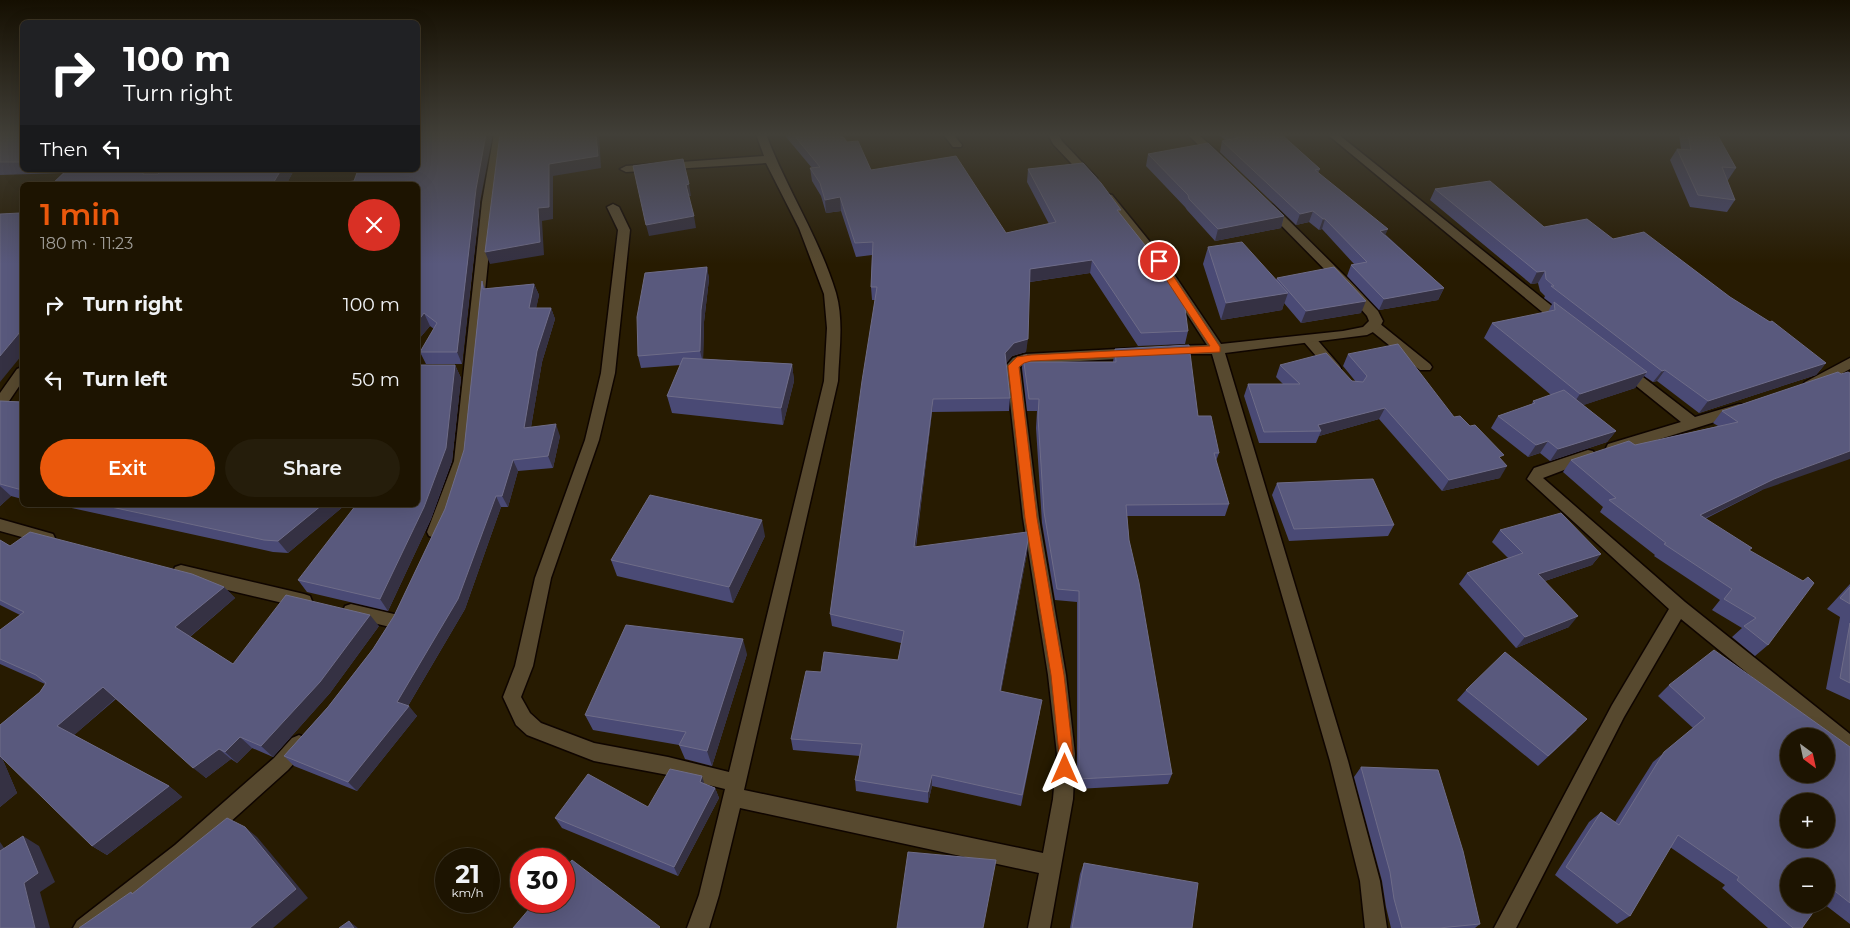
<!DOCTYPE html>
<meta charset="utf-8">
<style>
:root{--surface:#1d1401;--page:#251d0b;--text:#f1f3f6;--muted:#a09e99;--line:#3b3323;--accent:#ea580c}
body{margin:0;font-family:Montserrat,sans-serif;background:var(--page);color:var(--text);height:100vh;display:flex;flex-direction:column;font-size:19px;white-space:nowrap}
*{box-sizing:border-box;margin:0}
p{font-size:16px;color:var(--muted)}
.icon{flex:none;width:28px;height:28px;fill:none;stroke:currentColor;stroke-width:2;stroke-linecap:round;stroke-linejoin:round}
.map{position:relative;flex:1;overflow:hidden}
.drawer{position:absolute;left:20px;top:182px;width:400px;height:325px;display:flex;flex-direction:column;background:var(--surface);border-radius:8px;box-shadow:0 5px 20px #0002,0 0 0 1px var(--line)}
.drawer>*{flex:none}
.top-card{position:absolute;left:20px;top:20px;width:400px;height:152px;border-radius:8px;box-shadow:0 5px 20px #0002,0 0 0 1px var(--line);background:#202124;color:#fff;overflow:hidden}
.needle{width:32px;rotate:147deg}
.controls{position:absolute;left:1780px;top:728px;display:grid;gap:10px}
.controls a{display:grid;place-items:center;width:55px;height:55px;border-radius:50%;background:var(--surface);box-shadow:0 5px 20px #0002,0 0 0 1px var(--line);font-size:25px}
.speed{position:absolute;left:435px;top:848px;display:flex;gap:10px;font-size:25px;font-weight:700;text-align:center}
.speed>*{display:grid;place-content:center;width:65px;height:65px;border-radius:50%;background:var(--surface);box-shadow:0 5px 20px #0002,0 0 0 1px var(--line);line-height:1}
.speed small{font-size:12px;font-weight:400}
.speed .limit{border:8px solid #d22;background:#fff;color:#111}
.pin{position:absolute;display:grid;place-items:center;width:42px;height:42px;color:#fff;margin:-21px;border:2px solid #fff;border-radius:50%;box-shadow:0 1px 5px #0007}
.me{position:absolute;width:55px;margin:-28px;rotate:0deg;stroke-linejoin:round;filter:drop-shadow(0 0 4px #0008)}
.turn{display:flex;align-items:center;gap:18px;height:105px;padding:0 20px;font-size:22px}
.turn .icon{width:65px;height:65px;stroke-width:2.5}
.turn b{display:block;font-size:35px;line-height:42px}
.then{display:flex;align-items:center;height:48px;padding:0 20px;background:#0003;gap:10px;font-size:19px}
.round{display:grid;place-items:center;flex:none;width:52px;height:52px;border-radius:26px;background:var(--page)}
.headline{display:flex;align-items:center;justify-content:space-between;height:85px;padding:0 20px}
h1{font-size:30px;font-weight:600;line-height:38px;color:var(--accent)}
.button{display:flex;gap:10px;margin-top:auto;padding:10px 20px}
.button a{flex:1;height:58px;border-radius:30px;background:var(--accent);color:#fff;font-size:20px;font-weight:600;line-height:58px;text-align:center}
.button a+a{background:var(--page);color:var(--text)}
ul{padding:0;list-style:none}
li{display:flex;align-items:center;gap:15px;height:75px;padding:0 20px}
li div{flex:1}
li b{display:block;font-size:19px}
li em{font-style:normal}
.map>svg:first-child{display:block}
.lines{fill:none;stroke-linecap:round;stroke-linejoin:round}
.lane-casing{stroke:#0f0500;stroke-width:3}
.street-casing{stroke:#0f0500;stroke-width:3}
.lane{fill:#57492f;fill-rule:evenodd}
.street{fill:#57492f;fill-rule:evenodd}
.wall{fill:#4a4a75}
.shaded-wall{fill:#353143}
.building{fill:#59597d;stroke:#6e6c88;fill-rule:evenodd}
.route{fill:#ea580c;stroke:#983908}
</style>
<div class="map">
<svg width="1850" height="928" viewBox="0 0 1850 928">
<rect width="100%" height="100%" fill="#271b01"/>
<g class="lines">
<defs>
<path id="lane" d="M 1374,322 L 1379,323 L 1430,364 L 1432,367 L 1430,370 L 1420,370 L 1369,329 L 1367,326 L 1369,323 Z
M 1309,335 L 1314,336 L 1339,365 L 1341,368 L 1339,371 L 1329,371 L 1304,342 L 1302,339 L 1304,336 Z"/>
<path id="street" d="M 494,134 L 504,134 L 494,202 L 468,461 L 443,532 L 441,536 L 435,538 L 429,536 L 427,532 L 454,461 L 482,202 Z
M 756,134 L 766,134 C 786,188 819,237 836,293 C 844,321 839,352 838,381 L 744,790 L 1043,853 L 1053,799 L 1057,754 L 1048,675 L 1023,518 L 1006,366 L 1013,358 L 1025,354 L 1135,348 L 1140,350 L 1142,353 L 1140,356 L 1135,358 L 1025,364 L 1020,367 L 1039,518 L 1066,675 L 1075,754 L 1073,799 L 1050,928 L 1028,928 L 1039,873 L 740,808 L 719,895 L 709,928 L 687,928 L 699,895 L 725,789 L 668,775 L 594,761 L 527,735 L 516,725 L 503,697 L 515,666 L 535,578 L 585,440 L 601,373 L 618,230 L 607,207 L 613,204 L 619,207 L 630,230 L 615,373 L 599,440 L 551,578 L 533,666 L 521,697 L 530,713 L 541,723 L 594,743 L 668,757 L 729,772 L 824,381 L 827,328 L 824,294 L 799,228 L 766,163 L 626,172 L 620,169 L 626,166 L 764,156 Z
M 943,134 L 953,134 L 962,145 L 961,147 L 953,147 Z
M 1048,134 L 1058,134 L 1062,141 L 1095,176 L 1097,178 L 1095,180 L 1087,180 L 1053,144 Z
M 1187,134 L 1198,134 L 1222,156 L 1223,158 L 1222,160 L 1214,160 Z
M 1327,134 L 1338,134 L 1568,319 L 1570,322 L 1568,325 L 1558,325 Z
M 1108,194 L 1112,195 L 1163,258 L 1221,344 L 1343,331 L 1363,327 L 1369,321 L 1367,316 L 1341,286 L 1265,209 L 1263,207 L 1269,204 L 1273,205 L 1349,280 L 1378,311 L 1383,321 L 1379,329 L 1367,335 L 1225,353 L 1348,761 L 1380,881 L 1387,928 L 1365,928 L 1360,881 L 1330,761 L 1212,354 L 1165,354 L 1163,351 L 1165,348 L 1170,346 L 1207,345 L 1154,263 L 1102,197 Z
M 1850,358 L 1850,369 L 1815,388 L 1805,388 L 1803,385 L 1805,382 Z
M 1625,365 L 1630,367 L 1695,417 L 1739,404 L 1744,405 L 1746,409 L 1744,413 L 1618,452 L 1613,453 L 1608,452 L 1606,448 L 1608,444 L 1681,422 L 1620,373 L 1618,370 L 1620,367 Z
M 22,367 L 22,382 L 5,407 L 0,408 L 0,393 L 17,369 Z
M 1588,450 L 1593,451 L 1595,455 L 1593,459 L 1543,478 L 1685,602 L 1850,734 L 1850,754 L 1843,751 L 1681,619 L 1624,717 L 1516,928 L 1494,928 L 1612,705 L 1669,609 L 1527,479 L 1534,468 Z
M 0,519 L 53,534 L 55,538 L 53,542 L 47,544 L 0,531 Z
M 181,565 L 304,594 L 310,596 L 312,601 L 310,606 L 304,608 L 181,579 L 175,577 L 173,572 L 175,567 Z
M 351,604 L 394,614 L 400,616 L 403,621 L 400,626 L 394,628 L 345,616 L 343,611 L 345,606 Z
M 299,735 L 306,738 L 308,744 L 306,750 L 288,770 L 189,859 L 101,928 L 73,928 L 77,921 L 175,845 L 274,758 L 292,738 Z"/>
</defs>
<!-- lane casing -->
<use href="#lane" class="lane-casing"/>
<!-- street casing -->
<use href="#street" class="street-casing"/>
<!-- lane -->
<use href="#lane" class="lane"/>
<!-- street -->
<use href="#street" class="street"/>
</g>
<!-- wall -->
<path class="wall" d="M 0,134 L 22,134 L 22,170 L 294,170 L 286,185 L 51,185 L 63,173 L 0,175 Z
M 786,134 L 841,134 L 847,142 L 871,170 L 1006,233 L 1049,224 L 1027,182 L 1028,169 L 1120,215 L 1188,331 L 1185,344 L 1138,346 L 1090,273 L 1030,282 L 1026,352 L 1012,356 L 1006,363 L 1010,398 L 1009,411 L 932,412 L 916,547 L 1028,540 L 1027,553 L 1001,691 L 1040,712 L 1021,806 L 932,786 L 928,803 L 856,791 L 855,780 L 860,756 L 793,750 L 791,739 L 821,672 L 898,660 L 901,643 L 832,626 L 830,614 L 875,300 L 872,300 L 871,287 L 872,255 L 856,257 L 841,211 L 826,213 L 821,196 L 812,181 L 810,168 L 812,168 L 786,137 Z
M 1218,134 L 1281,134 L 1320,169 L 1318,173 L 1444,288 L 1438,300 L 1379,310 L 1347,276 L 1351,265 L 1354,264 L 1322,229 L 1319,230 L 1309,222 L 1296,225 L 1220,152 L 1222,141 L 1226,141 Z
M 1679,134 L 1717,134 L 1736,168 L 1728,180 L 1727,180 L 1735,200 L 1727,212 L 1690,207 L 1670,160 L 1677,149 L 1681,149 Z
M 1148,154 L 1284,216 L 1281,228 L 1215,241 L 1187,210 L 1185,207 L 1146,166 Z
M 418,185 L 480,202 L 462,364 L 426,364 L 420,352 L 434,329 L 430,326 L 418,340 Z
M 1435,189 L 1544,227 L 1613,239 L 1730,297 L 1826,363 L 1816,375 L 1699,413 L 1657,381 L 1653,382 L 1644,376 L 1635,388 L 1583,405 L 1616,431 L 1607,442 L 1550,461 L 1540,453 L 1528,457 L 1491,428 L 1498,416 L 1532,404 L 1533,401 L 1551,395 L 1484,338 L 1492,323 L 1548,312 L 1552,304 L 1544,298 L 1545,296 L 1540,291 L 1538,283 L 1531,284 L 1430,200 Z
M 1208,247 L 1276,280 L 1277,278 L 1361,313 L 1301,323 L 1284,303 L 1282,310 L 1221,320 L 1203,264 Z
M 707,267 L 709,279 L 704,322 L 703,359 L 792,364 L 794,381 L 783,425 L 672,413 L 667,396 L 681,365 L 641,368 L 638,356 Z
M 482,281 L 485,289 L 534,284 L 539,295 L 536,308 L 551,308 L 555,319 L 542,362 L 531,427 L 560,436 L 553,468 L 518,471 L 508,507 L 501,507 L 465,609 L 408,706 L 417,716 L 357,791 L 294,766 L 284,756 L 328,707 L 373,649 L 394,616 L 445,509 L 464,450 Z
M 1115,349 L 1198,416 L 1219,453 L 1216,461 L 1229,504 L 1225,516 L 1127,516 L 1129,540 L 1172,774 L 1168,784 L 1077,789 L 1077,602 L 1055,600 L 1042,523 L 1036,428 L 1037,411 L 1027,411 L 1022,368 L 1023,356 L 1027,362 L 1113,362 Z
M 1348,354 L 1454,417 L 1501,460 L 1500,478 L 1442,491 L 1379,419 L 1319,436 L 1316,443 L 1259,443 L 1244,396 L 1248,384 L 1283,384 L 1276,377 L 1280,365 L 1352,381 L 1356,382 L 1343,366 Z
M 455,365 L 461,378 L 452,461 L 431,519 L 388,611 L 307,592 L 298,580 L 418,505 Z
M 1838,372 L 1762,490 L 1705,519 L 1749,550 L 1768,645 L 1755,656 L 1732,637 L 1742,628 L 1712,610 L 1720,600 L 1654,556 L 1655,555 L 1600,512 L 1603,507 L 1563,472 L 1571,460 L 1718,426 L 1713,423 L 1722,411 Z
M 0,401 L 22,402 L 22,499 L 11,496 L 0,506 Z
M 1277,483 L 1394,525 L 1388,536 L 1289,541 L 1272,495 Z
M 43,505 L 56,505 L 55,508 Z
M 58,505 L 345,505 L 288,553 L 273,552 Z
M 1500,530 L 1601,554 L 1592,565 L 1545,581 L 1569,627 L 1516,648 L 1459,584 L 1467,573 L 1508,558 L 1492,542 Z
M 765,536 L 733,603 L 617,576 L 611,560 Z
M 0,540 L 10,546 L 224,587 L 235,598 L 190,637 L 233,664 L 379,626 L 330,693 L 273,757 L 252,748 L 237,763 L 231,759 L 206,778 L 116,699 L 74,735 L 169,786 L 182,797 L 107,855 L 92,846 L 2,758 L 17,793 L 0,807 L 0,725 L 40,692 L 45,684 L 0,664 L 0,630 L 20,615 L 0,605 Z
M 1850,584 L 1850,700 L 1826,689 L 1840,617 L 1827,609 Z
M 747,654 L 712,766 L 685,759 L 679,745 L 593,730 L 585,715 Z
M 1669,685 L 1850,747 L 1850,924 L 1824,904 L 1826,904 L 1826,866 L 1802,928 L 1768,928 L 1722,888 L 1725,885 L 1670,847 L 1630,916 L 1617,924 L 1555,875 L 1589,822 L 1601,812 L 1615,822 L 1653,762 L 1693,728 L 1658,696 Z
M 1466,690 L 1577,730 L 1538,766 L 1457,700 Z
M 1361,767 L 1480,924 L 1475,928 L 1391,928 L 1386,907 L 1382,881 L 1354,777 Z
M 705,784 L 715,788 L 719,798 L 678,876 L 562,828 L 555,818 L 648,807 Z
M 1084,863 L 1192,928 L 1070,928 L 1080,874 Z"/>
<!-- shaded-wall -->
<path class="shaded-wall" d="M 486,134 L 493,134 L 480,202 L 462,364 L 457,352 L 476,189 Z
M 596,134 L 599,134 L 601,168 L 553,176 L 553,219 L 542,221 L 544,255 L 490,264 L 485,252 L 538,208 L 549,164 Z
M 144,170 L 163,170 L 151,184 L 143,174 L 143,172 Z
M 281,170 L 294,170 L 286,185 L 272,185 Z
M 689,184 L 691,196 L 688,196 L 686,185 Z
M 840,197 L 841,211 L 826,213 L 825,200 Z
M 1313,211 L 1309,222 L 1296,225 L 1300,214 Z
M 694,216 L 696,228 L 649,236 L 646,225 Z
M 1284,216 L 1281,228 L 1215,241 L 1218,229 Z
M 1323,219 L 1325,219 L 1322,229 L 1319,230 Z
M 1388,229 L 1383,240 L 1380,231 Z
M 1092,260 L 1090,273 L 1029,282 L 1030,269 Z
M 707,267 L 709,279 L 704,322 L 703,363 L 700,351 L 701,310 Z
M 1545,271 L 1538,283 L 1531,284 L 1537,272 Z
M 534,284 L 539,295 L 534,319 L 529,308 Z
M 1444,288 L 1438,300 L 1379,310 L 1384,299 Z
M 1288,293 L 1282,310 L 1221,320 L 1226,303 Z
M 1366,301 L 1361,313 L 1301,323 L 1306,311 Z
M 551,308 L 555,319 L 542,362 L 529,439 L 524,428 L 537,351 Z
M 424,313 L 430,326 L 418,340 L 418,321 Z
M 20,332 L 22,335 L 22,355 L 0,382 L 0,356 Z
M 1028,339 L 1026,352 L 1012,356 L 1004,366 L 1005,353 L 1014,343 Z
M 1826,363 L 1816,375 L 1699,413 L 1708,401 Z
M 792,364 L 794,381 L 783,425 L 781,408 Z
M 455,365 L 461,378 L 452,461 L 431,519 L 388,611 L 380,599 Z
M 1665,370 L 1657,381 L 1653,382 L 1662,371 Z
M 1647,372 L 1635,388 L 1569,410 L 1580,394 Z
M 933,399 L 932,412 L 914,560 L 914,547 Z
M 1385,408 L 1379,419 L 1319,436 L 1321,431 L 1318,425 Z
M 556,424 L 560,436 L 553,468 L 548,456 Z
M 1616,431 L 1607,442 L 1550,461 L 1558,449 Z
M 1548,441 L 1540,453 L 1528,457 L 1536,445 Z
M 1850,451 L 1850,459 L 1762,490 L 1689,526 L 1700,515 L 1774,479 Z
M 513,460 L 518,471 L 508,507 L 502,496 Z
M 1507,466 L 1500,478 L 1442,491 L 1449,480 Z
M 0,486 L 11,496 L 0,506 Z
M 496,496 L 501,507 L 465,609 L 405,711 L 409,706 L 417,716 L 357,791 L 348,782 L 397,702 Z
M 322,505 L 345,505 L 288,553 L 278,541 Z
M 762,520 L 765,536 L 733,603 L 729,587 Z
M 1028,540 L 1027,553 L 999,703 L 1000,691 Z
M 1601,554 L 1592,565 L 1530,586 L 1538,574 Z
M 224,587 L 235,598 L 187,639 L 175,627 Z
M 370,615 L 379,626 L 330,693 L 273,757 L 261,746 Z
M 1578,616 L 1569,627 L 1516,648 L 1525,637 Z
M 743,639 L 747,654 L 712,766 L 707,751 Z
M 103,687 L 116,698 L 72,737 L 57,726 Z
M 240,737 L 252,748 L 237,763 L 225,752 Z
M 219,749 L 231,759 L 206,778 L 193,768 Z
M 0,753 L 17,793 L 0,807 Z
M 932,775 L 932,786 L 928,803 L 928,792 Z
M 702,776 L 705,786 L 700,782 Z
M 169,786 L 182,797 L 107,855 L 92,846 Z
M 715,788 L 719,798 L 678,876 L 674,867 Z
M 245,827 L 257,837 L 308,898 L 273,928 L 250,928 Z
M 23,836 L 39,846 L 55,882 L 40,892 L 50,928 L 35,928 L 24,883 Z
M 0,842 L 14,862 L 0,854 Z
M 349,921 L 358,928 L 354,928 Z"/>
<!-- building -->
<path class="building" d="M 0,134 L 22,134 L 22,162 L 0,162 Z
M 418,134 L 486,134 L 476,189 L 457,352 L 420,352 L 437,323 L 424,313 L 418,321 L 418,185 L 345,185 L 346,182 L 354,181 L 358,170 L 418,170 Z
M 500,134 L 596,134 L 598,156 L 549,164 L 549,207 L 538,208 L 540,242 L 485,252 Z
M 793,134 L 841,134 L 847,142 L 858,141 L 871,170 L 956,156 L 1006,233 L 1056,222 L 1028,169 L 1083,163 L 1101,183 L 1121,210 L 1117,210 L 1156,259 L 1161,259 L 1183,293 L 1188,331 L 1141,333 L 1092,260 L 1030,269 L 1028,339 L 1014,343 L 1005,353 L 1010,398 L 933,399 L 914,547 L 1027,532 L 1028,540 L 1000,691 L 1042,700 L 1022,795 L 932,775 L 928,792 L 855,780 L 862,744 L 791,739 L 806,671 L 821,672 L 824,652 L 898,660 L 904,631 L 830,614 L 862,381 L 877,287 L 871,287 L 873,242 L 855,243 L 840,197 L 825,200 L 820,183 L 810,168 L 820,167 Z
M 1233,134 L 1281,134 L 1320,169 L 1315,170 L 1388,229 L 1380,231 L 1444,288 L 1384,299 L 1351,265 L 1367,262 L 1325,219 L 1323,219 L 1313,211 L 1300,214 L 1222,141 L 1238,138 Z
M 1688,134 L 1717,134 L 1736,168 L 1722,167 L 1735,200 L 1698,195 L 1677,149 L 1691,150 Z
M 1208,143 L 1284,216 L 1218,229 L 1189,199 L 1188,195 L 1148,154 Z
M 683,159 L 689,184 L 686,185 L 694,216 L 646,225 L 633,166 Z
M 67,170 L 144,170 L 143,172 L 143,174 L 158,174 L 161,170 L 281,170 L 272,185 L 51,185 Z
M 1490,181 L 1544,227 L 1587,219 L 1613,239 L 1644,232 L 1730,297 L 1770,322 L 1772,321 L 1826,363 L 1708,401 L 1665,370 L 1662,371 L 1551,286 L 1554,286 L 1546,279 L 1545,271 L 1537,272 L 1435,189 Z
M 22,211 L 22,332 L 20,332 L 0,356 L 0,214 L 20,213 Z
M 1242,242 L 1288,293 L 1226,303 L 1208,247 Z
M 707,267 L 701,310 L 700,351 L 638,356 L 637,317 L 645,273 Z
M 1334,267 L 1366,301 L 1306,311 L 1277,278 Z
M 482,281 L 483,289 L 534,284 L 529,308 L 551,308 L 537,351 L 524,428 L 556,424 L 548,456 L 513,460 L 502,496 L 496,496 L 458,599 L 397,702 L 409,706 L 348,782 L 284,756 L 328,707 L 373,649 L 394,616 L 445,509 L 464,450 Z
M 1554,302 L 1647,372 L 1580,394 L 1492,323 L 1555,310 Z
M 1398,344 L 1454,417 L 1460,416 L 1470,426 L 1475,425 L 1504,455 L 1499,457 L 1507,466 L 1449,480 L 1385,408 L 1318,425 L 1321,431 L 1264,432 L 1248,384 L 1300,384 L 1280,365 L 1326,353 L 1352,381 L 1363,382 L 1367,376 L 1348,354 Z
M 1189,345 L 1198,416 L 1211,416 L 1219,453 L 1214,453 L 1229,504 L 1126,505 L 1129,540 L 1139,583 L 1172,774 L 1079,779 L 1079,591 L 1057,589 L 1044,512 L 1038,417 L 1039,399 L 1029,399 L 1023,356 L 1027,355 L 1027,362 L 1116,362 L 1115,349 Z
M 683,358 L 792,364 L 781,408 L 667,396 Z
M 418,365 L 455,365 L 446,448 L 424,507 L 380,599 L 298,580 L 356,505 L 418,505 Z
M 1838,372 L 1841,374 L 1848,372 L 1850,373 L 1850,451 L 1774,479 L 1700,515 L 1752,548 L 1749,550 L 1803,581 L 1808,577 L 1814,583 L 1768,645 L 1744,626 L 1756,618 L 1724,599 L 1732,589 L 1664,544 L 1666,543 L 1609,500 L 1616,498 L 1571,460 L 1629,441 L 1635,445 L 1738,422 L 1722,411 Z
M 1564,390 L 1616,431 L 1558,449 L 1548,441 L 1536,445 L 1498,416 L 1535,403 L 1533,401 Z
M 0,401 L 22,402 L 22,490 L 0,484 Z
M 1373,479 L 1394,525 L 1294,529 L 1277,483 Z
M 650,495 L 762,520 L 729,587 L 611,560 Z
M 102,505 L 322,505 L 278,541 L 264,540 Z
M 1561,513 L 1601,554 L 1538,574 L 1578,616 L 1525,637 L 1467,573 L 1523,553 L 1500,530 Z
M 30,532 L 192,574 L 224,587 L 175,627 L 233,664 L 286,595 L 370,615 L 320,682 L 261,746 L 240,737 L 225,752 L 219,749 L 193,768 L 103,687 L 57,726 L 169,786 L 92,846 L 0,756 L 0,725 L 40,692 L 46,683 L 36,675 L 0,659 L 0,630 L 24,612 L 0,600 L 0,540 L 10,546 Z
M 1850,587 L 1850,604 L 1840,598 Z
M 1850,623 L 1850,683 L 1840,678 Z
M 626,625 L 743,639 L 707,751 L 679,745 L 686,732 L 585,715 Z
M 1714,650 L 1850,747 L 1850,903 L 1831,888 L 1826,894 L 1826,866 L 1789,866 L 1789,904 L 1819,904 L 1802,928 L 1793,928 L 1737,880 L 1739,877 L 1678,835 L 1630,916 L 1566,867 L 1601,812 L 1619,825 L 1664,752 L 1705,718 L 1669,685 ZM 1789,736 L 1826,736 L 1826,774 L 1789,774 ZM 1789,801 L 1826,801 L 1826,839 L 1789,839 Z
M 1505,652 L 1587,719 L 1548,756 L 1466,690 Z
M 1361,767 L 1438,770 L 1463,851 L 1480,924 L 1439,928 L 1402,928 L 1394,899 L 1390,872 Z
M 670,769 L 702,776 L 700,782 L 715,788 L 674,867 L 555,818 L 588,774 L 648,807 Z
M 227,818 L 245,827 L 296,889 L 250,928 L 79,928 L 131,892 L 132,894 Z
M 23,836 L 38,873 L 24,883 L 35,928 L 0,928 L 0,851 Z
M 908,852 L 996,860 L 983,928 L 897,928 Z
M 572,860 L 660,927 L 659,928 L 513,928 L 536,901 L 564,901 L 564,869 Z
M 1084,863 L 1198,883 L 1192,928 L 1072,928 Z
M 349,921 L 354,928 L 339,928 Z"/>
<!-- sky -->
<linearGradient id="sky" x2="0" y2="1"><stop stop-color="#150f01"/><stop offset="0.51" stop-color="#413f38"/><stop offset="1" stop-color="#413f38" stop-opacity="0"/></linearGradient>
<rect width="1850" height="264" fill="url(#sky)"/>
<!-- route -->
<path class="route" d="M 1159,258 L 1162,259 L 1220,347 L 1220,352 L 1031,361 L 1024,363 L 1019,367 L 1037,518 L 1064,675 L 1073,754 L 1070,774 L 1065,776 L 1060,774 L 1058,769 L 1059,754 L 1051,675 L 1025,518 L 1008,366 L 1017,357 L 1031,355 L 1210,346 L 1154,261 Z"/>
</svg>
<div class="controls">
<a><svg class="needle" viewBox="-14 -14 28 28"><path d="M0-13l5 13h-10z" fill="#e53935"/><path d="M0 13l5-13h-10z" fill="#a09e99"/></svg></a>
<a>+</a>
<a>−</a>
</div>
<div class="speed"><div>21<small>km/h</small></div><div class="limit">30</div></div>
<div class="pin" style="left:1159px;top:261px;background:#d93025"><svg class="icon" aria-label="arrive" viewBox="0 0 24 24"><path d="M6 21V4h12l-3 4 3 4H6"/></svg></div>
<svg class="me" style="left:1065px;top:769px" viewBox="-20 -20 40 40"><path d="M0-17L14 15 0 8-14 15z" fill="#ea580c" stroke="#fff" stroke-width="4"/></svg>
<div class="top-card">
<div class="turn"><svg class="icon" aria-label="right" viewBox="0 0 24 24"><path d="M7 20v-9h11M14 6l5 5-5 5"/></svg><div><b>100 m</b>Turn right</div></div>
<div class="then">Then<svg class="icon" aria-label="left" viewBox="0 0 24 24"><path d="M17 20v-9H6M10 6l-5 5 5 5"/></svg></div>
</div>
<section class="drawer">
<div class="headline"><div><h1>1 min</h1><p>180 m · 11:23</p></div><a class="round" style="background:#d93025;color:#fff"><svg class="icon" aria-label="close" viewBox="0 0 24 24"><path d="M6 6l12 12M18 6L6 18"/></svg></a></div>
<ul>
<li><svg class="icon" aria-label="right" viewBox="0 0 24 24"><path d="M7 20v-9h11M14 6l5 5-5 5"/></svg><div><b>Turn right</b></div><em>100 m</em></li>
<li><svg class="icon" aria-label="left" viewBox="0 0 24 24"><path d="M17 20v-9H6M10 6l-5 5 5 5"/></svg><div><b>Turn left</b></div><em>50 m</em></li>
</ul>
<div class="button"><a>Exit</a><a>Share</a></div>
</section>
</div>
